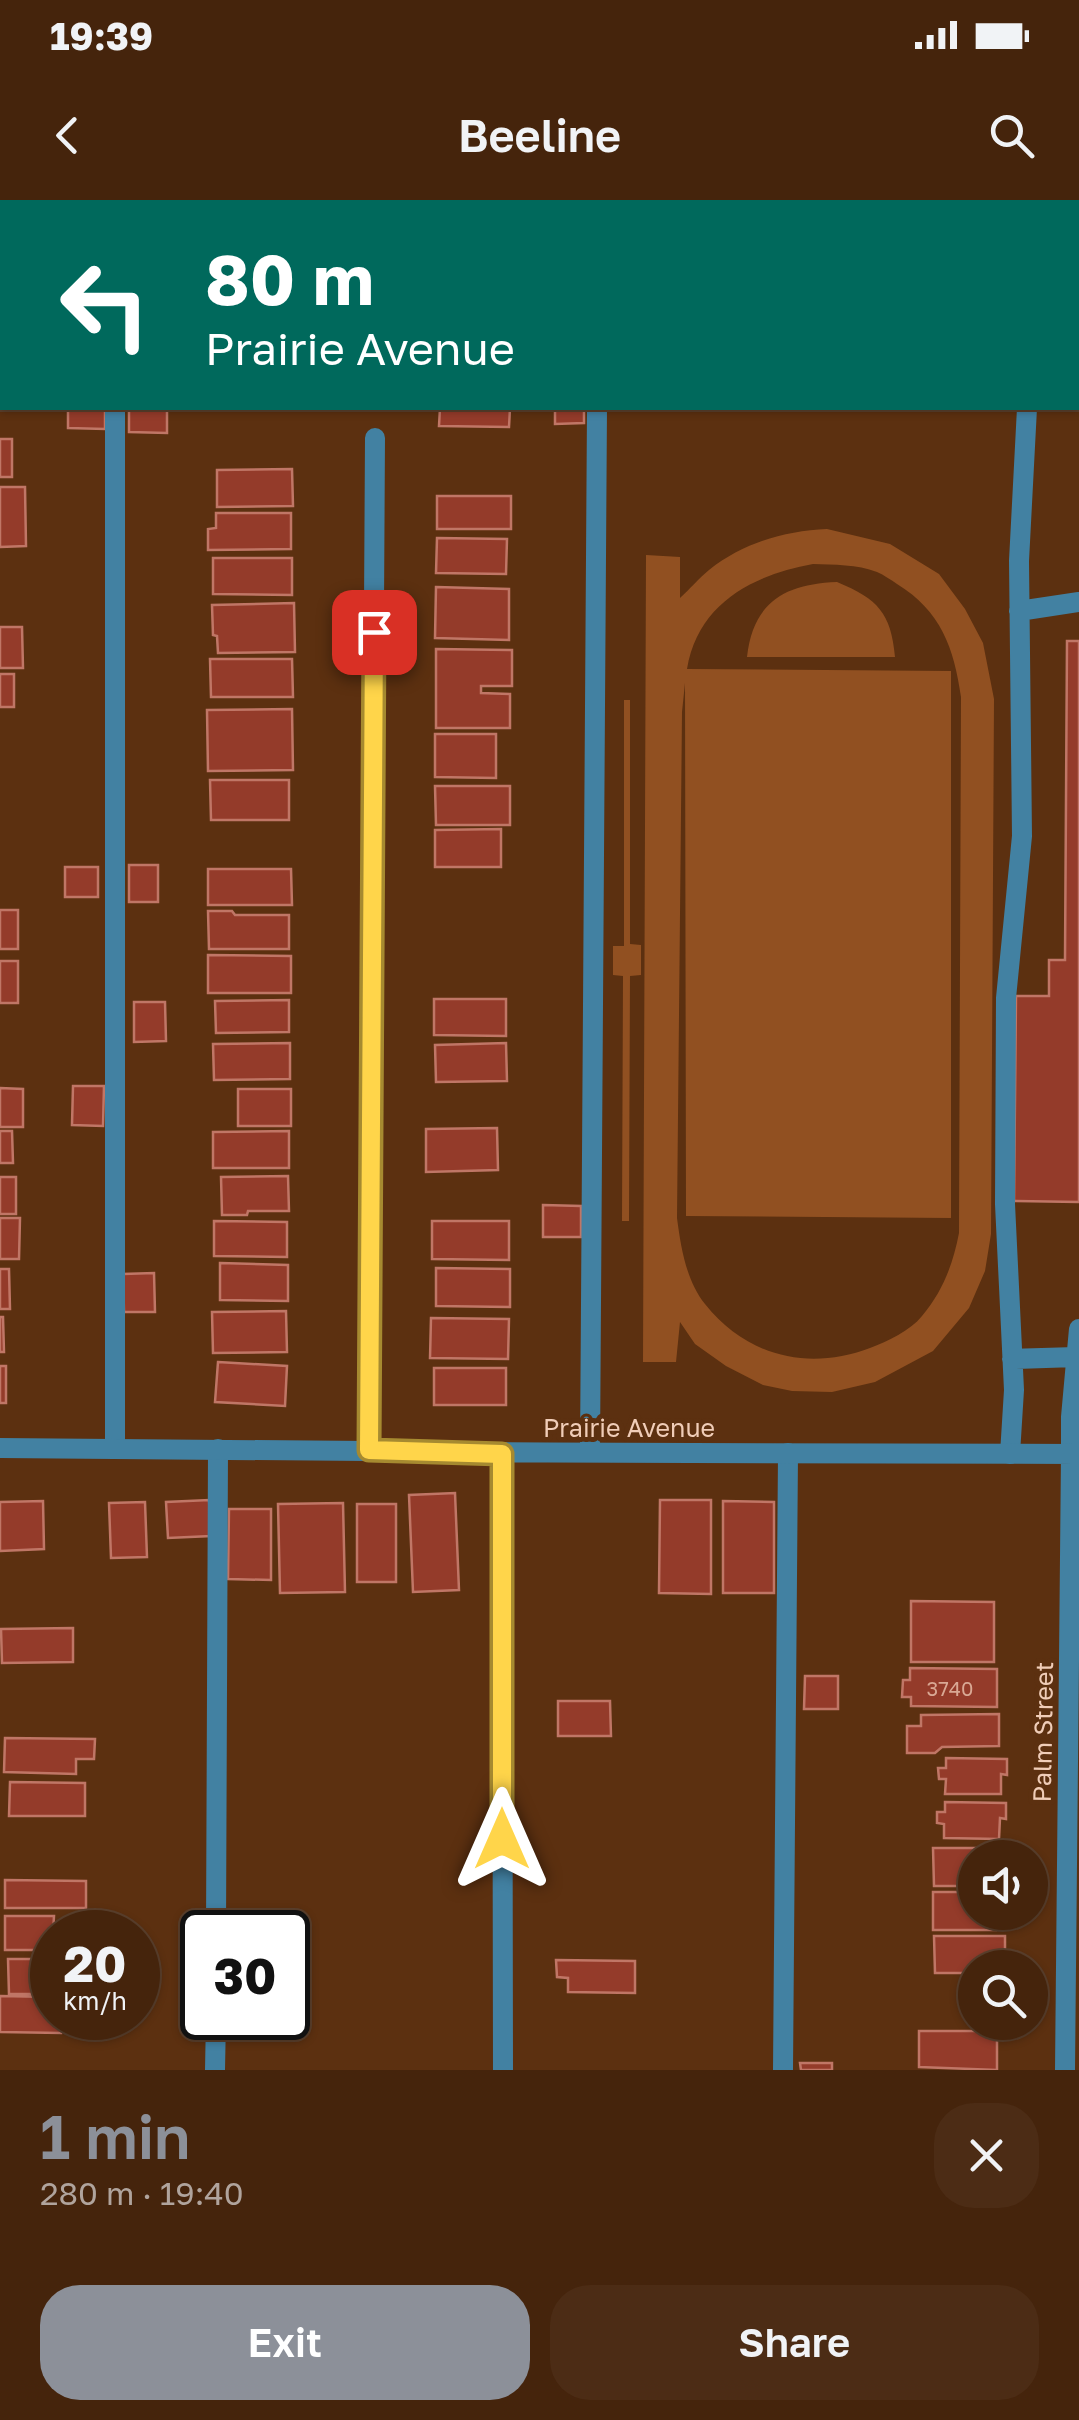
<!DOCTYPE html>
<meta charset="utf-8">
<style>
:root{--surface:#45240c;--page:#4c2c15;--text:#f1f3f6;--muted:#b0a49d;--line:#5d412d;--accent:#8c9099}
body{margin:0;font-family:"Golos Text",sans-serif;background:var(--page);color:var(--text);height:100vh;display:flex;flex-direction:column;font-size:38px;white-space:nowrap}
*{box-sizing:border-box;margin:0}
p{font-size:32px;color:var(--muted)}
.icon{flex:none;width:55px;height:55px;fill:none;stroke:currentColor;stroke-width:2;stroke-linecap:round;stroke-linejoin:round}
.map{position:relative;height:1870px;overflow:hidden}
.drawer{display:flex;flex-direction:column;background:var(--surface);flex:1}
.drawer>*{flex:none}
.hud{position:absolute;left:0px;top:0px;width:1080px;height:210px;box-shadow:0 2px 8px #0004,0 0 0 2px var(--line);background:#00695c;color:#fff;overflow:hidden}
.fabs{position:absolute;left:958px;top:1640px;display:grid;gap:20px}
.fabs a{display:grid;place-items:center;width:90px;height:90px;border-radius:50%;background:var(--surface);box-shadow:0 2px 8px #0004,0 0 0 2px var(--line);font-size:50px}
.speed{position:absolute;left:30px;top:1710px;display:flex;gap:20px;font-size:50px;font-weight:700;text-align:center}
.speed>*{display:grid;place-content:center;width:130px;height:130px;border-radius:50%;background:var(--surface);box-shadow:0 2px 8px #0004,0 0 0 2px var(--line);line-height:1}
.speed small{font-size:25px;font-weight:400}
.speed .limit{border:5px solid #111;border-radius:15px;background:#fff;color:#111}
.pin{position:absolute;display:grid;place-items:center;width:85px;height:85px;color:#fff;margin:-42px;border-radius:20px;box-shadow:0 5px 15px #0006}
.me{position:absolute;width:110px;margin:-55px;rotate:0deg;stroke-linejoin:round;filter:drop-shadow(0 0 8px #0008)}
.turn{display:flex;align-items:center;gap:35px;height:210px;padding:0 40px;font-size:45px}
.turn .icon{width:130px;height:130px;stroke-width:2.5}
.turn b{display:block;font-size:70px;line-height:85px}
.round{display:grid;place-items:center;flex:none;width:105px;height:105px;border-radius:40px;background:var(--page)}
.overview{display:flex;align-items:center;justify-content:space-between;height:170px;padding:0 40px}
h1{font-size:60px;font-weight:600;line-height:75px;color:var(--accent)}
.cta{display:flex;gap:20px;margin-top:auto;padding:20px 40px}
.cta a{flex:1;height:115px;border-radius:40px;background:var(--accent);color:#fff;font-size:40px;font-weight:600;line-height:115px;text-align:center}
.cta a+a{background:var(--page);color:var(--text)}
.status{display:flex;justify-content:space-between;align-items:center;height:70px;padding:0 50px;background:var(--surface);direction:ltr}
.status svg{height:28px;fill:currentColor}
header{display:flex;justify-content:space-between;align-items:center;height:130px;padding:0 40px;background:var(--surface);font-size:45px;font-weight:600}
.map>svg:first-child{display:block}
.green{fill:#915021;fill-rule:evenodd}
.building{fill:#943b2a;stroke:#c07666;stroke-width:2.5}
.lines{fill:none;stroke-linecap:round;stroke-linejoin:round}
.lane{stroke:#4281a2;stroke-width:20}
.street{stroke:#4281a2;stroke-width:20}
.secondary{stroke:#34a6da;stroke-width:20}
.route-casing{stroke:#a68a30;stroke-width:25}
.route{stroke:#ffd54a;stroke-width:18}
.labels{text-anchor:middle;stroke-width:10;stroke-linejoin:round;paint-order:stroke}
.number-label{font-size:20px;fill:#d9a894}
.street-label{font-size:25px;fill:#f0cdb8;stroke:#5c3010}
</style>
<div class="status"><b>19:39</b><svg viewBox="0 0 49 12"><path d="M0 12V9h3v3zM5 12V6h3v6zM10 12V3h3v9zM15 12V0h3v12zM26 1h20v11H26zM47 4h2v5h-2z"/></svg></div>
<header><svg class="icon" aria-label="back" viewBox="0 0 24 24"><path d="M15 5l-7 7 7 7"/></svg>Beeline<svg class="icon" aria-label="search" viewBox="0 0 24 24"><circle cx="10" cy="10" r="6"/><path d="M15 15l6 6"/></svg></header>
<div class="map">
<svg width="1079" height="1870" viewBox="0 0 1079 1870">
<rect width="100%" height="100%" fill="#5c3010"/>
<!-- green -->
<path class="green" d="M 827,329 L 890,344 L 939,374 L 965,409 L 983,443 L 994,499 L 991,1034 L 985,1071 L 969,1108 L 933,1151 L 875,1182 L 832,1192 L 792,1191 L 763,1185 L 726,1166 L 695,1144 L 680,1122 L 676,1162 L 643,1162 L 646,355 L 680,357 L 680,398 C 690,389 699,378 709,370 C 743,343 784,331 827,329 ZM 813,364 C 834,365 857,364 877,372 C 884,375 891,380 897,384 C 941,411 954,448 961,497 L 959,1033 C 953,1064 943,1091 922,1116 C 910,1131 888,1141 870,1148 C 809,1171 747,1157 705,1104 C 686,1080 681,1048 677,1018 L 682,512 L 685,483 L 686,1016 L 951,1018 L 951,471 L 687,469 C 698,403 753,375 813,364 Z
M 837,382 C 878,399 891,413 895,457 L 747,457 C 753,402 785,384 837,382 Z
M 624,500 L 630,500 L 630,744 L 641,745 L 641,775 L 630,776 L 629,1021 L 622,1021 L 623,776 L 613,775 L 613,746 L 624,746 Z"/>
<!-- building -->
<path class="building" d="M 0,0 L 29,0 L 29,2 L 2,2 L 2,24 L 0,24 Z
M 214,0 L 303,0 L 303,2 L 214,2 Z
M 429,0 L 517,0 L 517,2 L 429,2 Z
M 664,0 L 747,0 L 747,2 L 664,2 Z
M 860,0 L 948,0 L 948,2 L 860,2 Z
M 0,30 L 2,30 L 2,69 L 0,69 Z
M 68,208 L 105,208 L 105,229 L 68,228 Z
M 129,208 L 167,208 L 167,233 L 129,232 Z
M 189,208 L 291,208 L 291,209 L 189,210 Z
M 440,208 L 510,208 L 509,227 L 439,226 Z
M 555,208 L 584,208 L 584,223 L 555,224 Z
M 0,239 L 12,239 L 12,277 L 0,277 Z
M 292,269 L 293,306 L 217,307 L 217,270 Z
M 0,287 L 25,287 L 26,346 L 0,347 Z
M 437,296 L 511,296 L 511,329 L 437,329 Z
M 216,313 L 291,313 L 291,349 L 208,350 L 208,329 L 216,328 Z
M 437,338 L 507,339 L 506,374 L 436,373 Z
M 213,358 L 292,358 L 292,395 L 213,394 Z
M 436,387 L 509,389 L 509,440 L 435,438 Z
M 294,403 L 295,452 L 218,453 L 217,436 L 213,435 L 212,405 Z
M 0,427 L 22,427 L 23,468 L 0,468 Z
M 1067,441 L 1079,441 L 1079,1002 L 1014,1001 L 1016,796 L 1049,796 L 1049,760 L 1065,760 Z
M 436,449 L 512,450 L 512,486 L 481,486 L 481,493 L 510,494 L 510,528 L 436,528 Z
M 210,459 L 292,459 L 293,497 L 211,497 Z
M 0,474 L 14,474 L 14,507 L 0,507 Z
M 292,509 L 293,570 L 208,571 L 207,510 Z
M 435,534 L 496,534 L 496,578 L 435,577 Z
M 210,580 L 289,580 L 289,620 L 211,620 Z
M 435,586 L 510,586 L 510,625 L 436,625 Z
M 501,629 L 501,667 L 435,667 L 435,630 Z
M 129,665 L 158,665 L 158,702 L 129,702 Z
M 65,667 L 98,667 L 98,697 L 65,697 Z
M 208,669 L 291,669 L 292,705 L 208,705 Z
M 0,710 L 18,710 L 18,749 L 0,749 Z
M 208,711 L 232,711 L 235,715 L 289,715 L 289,749 L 209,749 Z
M 208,755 L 291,756 L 291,793 L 208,793 Z
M 0,761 L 18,761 L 18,803 L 0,803 Z
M 434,799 L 506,799 L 506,836 L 434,835 Z
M 289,800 L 289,832 L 216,833 L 215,801 Z
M 134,802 L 165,802 L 166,841 L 134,842 Z
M 290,843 L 290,879 L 214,880 L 213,844 Z
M 506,843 L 507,881 L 436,882 L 435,845 Z
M 73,886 L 104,886 L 103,926 L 72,925 Z
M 0,888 L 23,889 L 23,927 L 0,927 Z
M 238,889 L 291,889 L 291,926 L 238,926 Z
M 497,928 L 498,970 L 426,972 L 426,929 Z
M 0,931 L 12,931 L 13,963 L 0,963 Z
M 289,931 L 289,968 L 213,968 L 213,932 Z
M 288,976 L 289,1011 L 248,1011 L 247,1015 L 222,1015 L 221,977 Z
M 0,977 L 16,977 L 16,1014 L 0,1014 Z
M 543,1005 L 581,1006 L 581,1037 L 543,1037 Z
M 0,1018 L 20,1018 L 19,1059 L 0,1059 Z
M 214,1021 L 287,1022 L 287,1057 L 214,1056 Z
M 432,1021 L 509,1021 L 509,1060 L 432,1059 Z
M 220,1063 L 288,1065 L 288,1101 L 220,1100 Z
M 436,1068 L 510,1069 L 510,1107 L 436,1106 Z
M 0,1069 L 9,1069 L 10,1109 L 0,1109 Z
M 154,1073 L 155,1112 L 124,1112 L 123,1074 Z
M 286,1111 L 287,1152 L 213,1153 L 212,1112 Z
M 0,1117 L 3,1117 L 4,1152 L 0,1152 Z
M 431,1118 L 509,1119 L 508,1159 L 430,1158 Z
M 218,1162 L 287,1166 L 285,1206 L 215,1202 Z
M 0,1166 L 6,1166 L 6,1203 L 0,1203 Z
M 434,1168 L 506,1168 L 506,1205 L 434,1205 Z
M 455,1293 L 459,1390 L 413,1392 L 409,1295 Z
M 209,1300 L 211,1336 L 168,1338 L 166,1302 Z
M 660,1300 L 711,1300 L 711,1394 L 659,1393 Z
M 43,1301 L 44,1349 L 0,1351 L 0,1302 Z
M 723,1301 L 774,1302 L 774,1393 L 723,1393 Z
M 145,1302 L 147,1357 L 111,1358 L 109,1303 Z
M 343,1303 L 345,1392 L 280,1393 L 278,1304 Z
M 357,1304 L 396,1304 L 396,1382 L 357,1382 Z
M 229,1309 L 271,1309 L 271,1380 L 228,1379 Z
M 911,1401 L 994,1402 L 994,1462 L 911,1462 Z
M 73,1428 L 73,1462 L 2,1463 L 1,1429 Z
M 910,1468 L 997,1469 L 997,1507 L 911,1506 L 911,1497 L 902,1497 L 903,1480 L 910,1480 Z
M 805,1476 L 838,1476 L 838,1509 L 804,1509 Z
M 558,1501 L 610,1501 L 611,1536 L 558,1536 Z
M 999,1514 L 999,1546 L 942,1547 L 935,1553 L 907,1553 L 907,1526 L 921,1526 L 921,1515 Z
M 5,1538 L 95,1539 L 94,1559 L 76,1559 L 76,1574 L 4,1572 Z
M 946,1558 L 1007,1559 L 1007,1575 L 1001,1574 L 1001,1594 L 945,1594 L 946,1579 L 939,1579 L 938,1568 L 946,1568 Z
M 10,1582 L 85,1583 L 85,1616 L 9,1616 Z
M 945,1602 L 1006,1603 L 1006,1619 L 1000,1618 L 999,1639 L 944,1638 L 944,1624 L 937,1623 L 937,1612 L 945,1612 Z
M 933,1648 L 1004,1648 L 1004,1658 L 975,1658 L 975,1686 L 934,1686 Z
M 5,1680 L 86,1681 L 86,1708 L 5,1708 Z
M 933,1692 L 975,1692 L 975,1712 L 996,1712 L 996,1730 L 933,1730 Z
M 5,1716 L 54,1716 L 52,1750 L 5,1750 Z
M 934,1736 L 1005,1736 L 1005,1754 L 997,1753 L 997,1768 L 975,1768 L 975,1773 L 935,1773 Z
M 8,1759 L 52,1759 L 52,1794 L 9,1794 Z
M 556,1760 L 635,1761 L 635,1793 L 568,1792 L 568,1778 L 557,1777 Z
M 0,1796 L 52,1797 L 52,1818 L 61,1818 L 61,1833 L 0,1832 Z
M 919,1831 L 997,1831 L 997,1870 L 919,1867 Z
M 800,1863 L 832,1863 L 832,1870 L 801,1870 Z"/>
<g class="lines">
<!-- lane -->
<path class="lane" d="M 116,2 L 116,0
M 597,2 L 597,0
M 1019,2 L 1019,0
M 1019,411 L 1079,402
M 1012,1159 L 1076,1157
M 115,1249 L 115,208
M 590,1252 L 597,208
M 1010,1254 L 1014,1190 L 1005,1004 L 1006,798 L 1022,636 L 1019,361 L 1027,208
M 1071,1254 L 1071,1217 L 1079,1129
M 216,1732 L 218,1249
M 215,1870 L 216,1818
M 783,1870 L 788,1253"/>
<!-- street -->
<path class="street" d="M 809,0 L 809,2
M 376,2 L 376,0
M 0,1248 C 360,1251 719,1255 1079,1254
M 369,1250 L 375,238
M 502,1254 L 503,1870
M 1065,1870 L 1071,1254"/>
<!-- secondary -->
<path class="secondary" d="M 0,118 L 2,118
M 1078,121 L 1079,121"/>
</g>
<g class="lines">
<defs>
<path id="route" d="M 374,432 L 369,1250 L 502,1254 L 502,1639"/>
</defs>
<!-- route casing -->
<use href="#route" class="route-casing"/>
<!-- route -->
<use href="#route" class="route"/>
</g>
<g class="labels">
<!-- number labels -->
<g class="number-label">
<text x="950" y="1496">3740</text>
</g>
<!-- street labels -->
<g class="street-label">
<text x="629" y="1237">Prairie Avenue</text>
<text transform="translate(1043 1532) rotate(-89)" y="9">Palm Street</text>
</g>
</g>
</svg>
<div class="fabs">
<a><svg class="icon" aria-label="sound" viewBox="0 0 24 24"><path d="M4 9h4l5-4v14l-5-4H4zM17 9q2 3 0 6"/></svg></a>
<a><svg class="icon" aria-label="search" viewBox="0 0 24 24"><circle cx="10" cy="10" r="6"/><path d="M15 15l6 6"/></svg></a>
</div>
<div class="speed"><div>20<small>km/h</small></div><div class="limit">30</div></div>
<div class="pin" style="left:374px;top:432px;background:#d93025"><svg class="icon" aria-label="arrive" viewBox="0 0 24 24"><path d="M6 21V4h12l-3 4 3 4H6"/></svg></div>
<svg class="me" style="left:502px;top:1639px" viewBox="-20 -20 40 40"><path d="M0-17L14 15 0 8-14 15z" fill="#ffd54a" stroke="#fff" stroke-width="4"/></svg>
<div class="hud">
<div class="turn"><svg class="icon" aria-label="left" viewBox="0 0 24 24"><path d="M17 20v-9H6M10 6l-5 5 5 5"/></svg><div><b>80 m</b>Prairie Avenue</div></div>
</div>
</div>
<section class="drawer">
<div class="overview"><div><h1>1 min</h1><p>280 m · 19:40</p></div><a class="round"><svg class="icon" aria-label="close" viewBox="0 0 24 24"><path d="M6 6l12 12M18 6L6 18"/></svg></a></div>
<div class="cta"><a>Exit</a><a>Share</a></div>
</section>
